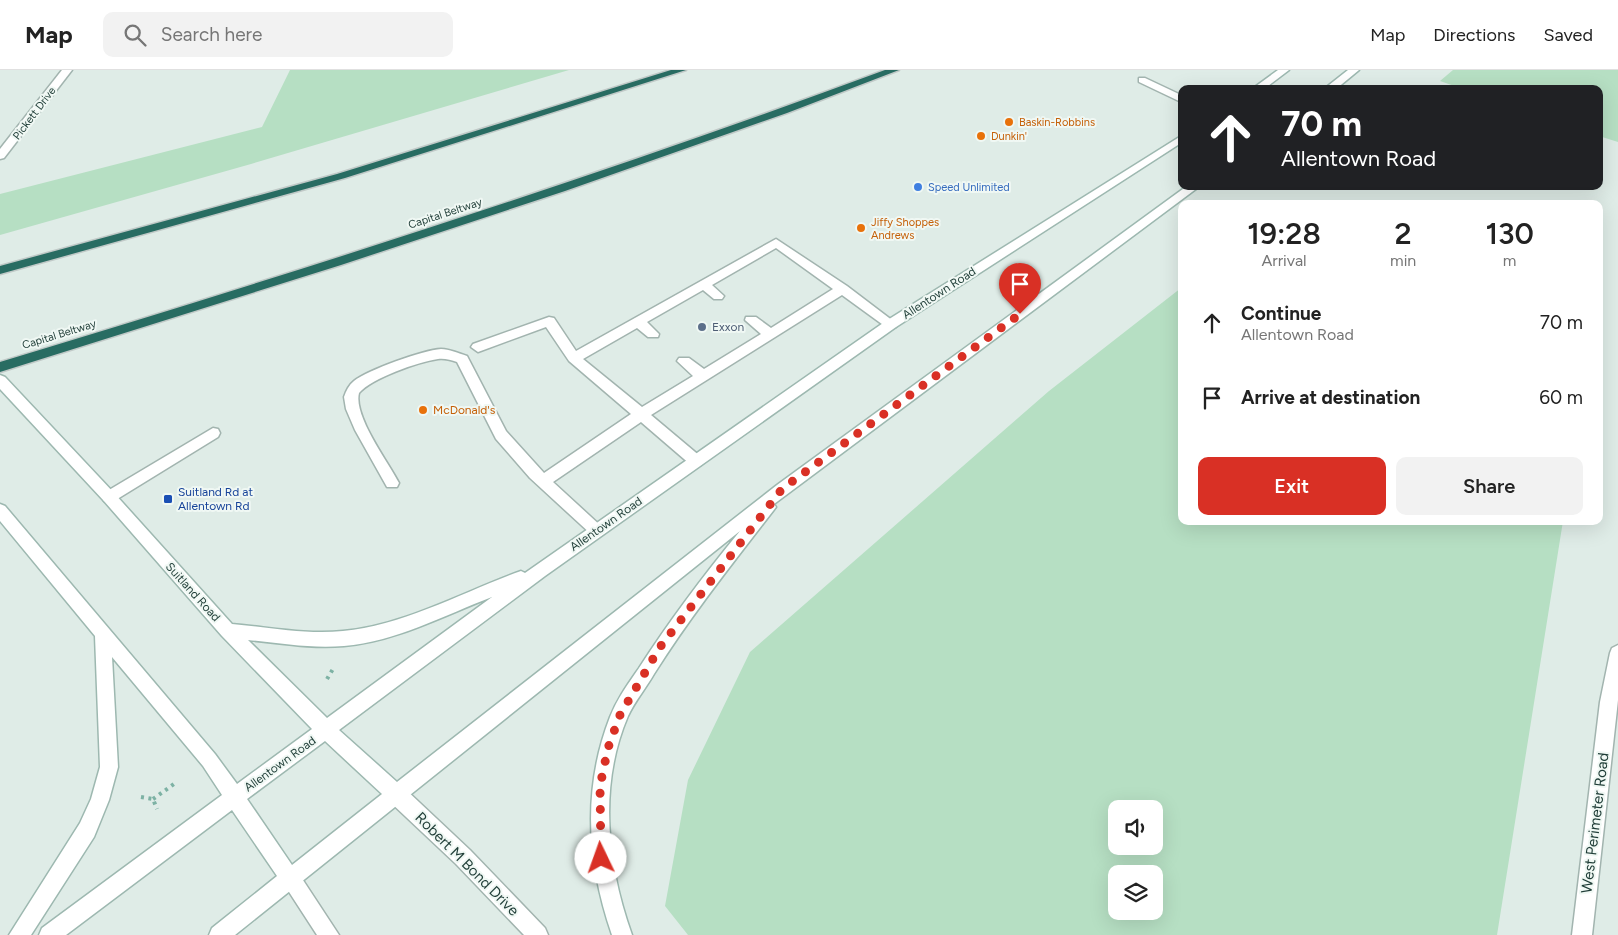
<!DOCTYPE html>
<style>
:root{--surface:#fff;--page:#f2f2f2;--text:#222;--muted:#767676;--line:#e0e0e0;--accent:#d93025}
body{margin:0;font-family:Figtree,sans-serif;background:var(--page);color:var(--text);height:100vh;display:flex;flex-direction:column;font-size:19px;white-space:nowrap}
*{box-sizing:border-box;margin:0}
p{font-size:16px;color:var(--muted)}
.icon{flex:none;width:28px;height:28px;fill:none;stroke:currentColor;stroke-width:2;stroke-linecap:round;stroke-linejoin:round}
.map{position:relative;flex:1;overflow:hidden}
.side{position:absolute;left:1178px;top:130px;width:425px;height:325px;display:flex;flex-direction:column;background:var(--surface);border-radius:10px;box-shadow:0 5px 20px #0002}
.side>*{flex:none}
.guide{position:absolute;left:1178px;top:15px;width:425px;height:105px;border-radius:10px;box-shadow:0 5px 20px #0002;background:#202124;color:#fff;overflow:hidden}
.fabs{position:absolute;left:1108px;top:730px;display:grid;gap:10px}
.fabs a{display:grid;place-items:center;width:55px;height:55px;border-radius:10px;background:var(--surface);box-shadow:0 5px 20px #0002;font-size:25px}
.pin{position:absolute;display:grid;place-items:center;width:42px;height:42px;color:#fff;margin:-51px -21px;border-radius:50% 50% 50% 0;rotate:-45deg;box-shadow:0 0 5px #0007}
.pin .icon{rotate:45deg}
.me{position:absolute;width:55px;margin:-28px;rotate:357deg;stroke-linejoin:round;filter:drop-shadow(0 0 4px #0008)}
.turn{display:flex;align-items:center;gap:18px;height:105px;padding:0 20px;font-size:22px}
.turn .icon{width:65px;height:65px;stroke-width:2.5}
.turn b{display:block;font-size:35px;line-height:42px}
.eta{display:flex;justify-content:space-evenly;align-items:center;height:85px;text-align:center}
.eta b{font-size:30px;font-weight:600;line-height:35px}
.primary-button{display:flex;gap:10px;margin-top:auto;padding:10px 20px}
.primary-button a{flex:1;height:58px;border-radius:10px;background:var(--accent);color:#fff;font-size:20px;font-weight:600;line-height:58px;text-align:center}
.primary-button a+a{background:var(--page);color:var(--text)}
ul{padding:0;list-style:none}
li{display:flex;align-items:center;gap:15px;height:75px;padding:0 20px}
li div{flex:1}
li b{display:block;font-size:19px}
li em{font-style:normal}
header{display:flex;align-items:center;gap:30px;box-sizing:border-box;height:70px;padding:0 25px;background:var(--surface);border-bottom:1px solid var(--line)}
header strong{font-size:24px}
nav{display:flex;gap:28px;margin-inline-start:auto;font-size:18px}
.search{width:350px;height:45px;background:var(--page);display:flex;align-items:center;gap:12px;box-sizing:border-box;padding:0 18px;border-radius:10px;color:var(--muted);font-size:19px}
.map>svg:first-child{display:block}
.green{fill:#b6dfc3;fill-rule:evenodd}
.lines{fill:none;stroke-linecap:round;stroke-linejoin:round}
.service-casing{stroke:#a2b4af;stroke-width:3}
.minor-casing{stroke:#a2b4af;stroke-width:3}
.tertiary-casing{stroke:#a2b4af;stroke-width:3}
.secondary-casing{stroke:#9db8b0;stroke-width:3}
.motorway-casing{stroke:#c0c9c7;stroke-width:3}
.path{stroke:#7db2a4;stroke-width:4;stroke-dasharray:3 4.5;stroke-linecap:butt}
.service{fill:#fff;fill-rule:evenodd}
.minor{fill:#fff;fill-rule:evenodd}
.tertiary{fill:#fff;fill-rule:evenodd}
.secondary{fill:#fff;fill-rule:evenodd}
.motorway{fill:#286c62;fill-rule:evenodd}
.route{stroke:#d93025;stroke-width:9;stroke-dasharray:0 16.2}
.food-dot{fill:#e8710a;stroke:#f0f8f4;stroke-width:2}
.shop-dot{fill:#3f7fe0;stroke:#f0f8f4;stroke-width:2}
.service-dot{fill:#5c6f8a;stroke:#f0f8f4;stroke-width:2}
.transit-dot{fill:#1a4fb4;stroke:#f0f8f4;stroke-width:2}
.labels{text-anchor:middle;stroke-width:4;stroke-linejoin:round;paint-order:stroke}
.far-street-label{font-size:11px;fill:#1f3d37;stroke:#f0f8f4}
.far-food-label{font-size:11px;fill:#c56008;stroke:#f0f8f4;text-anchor:start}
.far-shop-label{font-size:11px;fill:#366cbe;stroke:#f0f8f4;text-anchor:start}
.street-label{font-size:12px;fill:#1f3d37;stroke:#f0f8f4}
.service-label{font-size:12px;fill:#4e5e75;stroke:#f0f8f4;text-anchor:start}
.food-label{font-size:12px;fill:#c56008;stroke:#f0f8f4;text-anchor:start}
.transit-label{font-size:12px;fill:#164399;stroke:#f0f8f4;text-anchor:start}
.near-street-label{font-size:15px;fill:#1f3d37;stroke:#f0f8f4}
</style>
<header>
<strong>Map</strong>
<div class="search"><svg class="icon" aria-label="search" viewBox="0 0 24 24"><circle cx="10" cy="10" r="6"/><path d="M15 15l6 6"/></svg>Search here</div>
<nav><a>Map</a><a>Directions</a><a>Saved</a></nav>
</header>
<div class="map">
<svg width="1618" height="865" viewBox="0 0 1618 865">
<rect width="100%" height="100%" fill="#dfece7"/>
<!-- green -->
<path class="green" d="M 290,0 L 569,0 L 251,94 L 0,165 L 0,124 L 262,57 Z
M 1453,0 L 1618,0 L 1618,72 L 1599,66 L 1599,19 L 1463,19 L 1440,11 Z
M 1181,218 L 1181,451 L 1563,451 L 1497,865 L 688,865 L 665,836 L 688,710 L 750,582 L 1049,321 ZM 1116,739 L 1154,739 L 1154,776 L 1116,776 ZM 1116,804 L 1154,804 L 1154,841 L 1116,841 Z"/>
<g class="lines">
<defs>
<path id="service" d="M 1139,8 L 1145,8 L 1181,25 L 1181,32 L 1139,12 Z
M 776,169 L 847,216 L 897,254 L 896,257 L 886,257 L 842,225 L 651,345 L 701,387 L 703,391 L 701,395 L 691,395 L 641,352 L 553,412 L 602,457 L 605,461 L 602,465 L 597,467 L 592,465 L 530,408 L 496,369 L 457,292 C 451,290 444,288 438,289 C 418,292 372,308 359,323 C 353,346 389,393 399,413 L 397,417 L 387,417 L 355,360 L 346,339 L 344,327 C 346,321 349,315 354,311 C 368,300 423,280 441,279 C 449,279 458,283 467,286 L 506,361 L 544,403 L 631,344 L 569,291 L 546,257 L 478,282 L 471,277 L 473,274 L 549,247 L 554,248 L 576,281 ZM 776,178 L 833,219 L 771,258 L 756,247 L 746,247 L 745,250 L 761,264 L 704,299 L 689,288 L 679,288 L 677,291 L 693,306 L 642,337 L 583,289 L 637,258 L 648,267 L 658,267 L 659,264 L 647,252 L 703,220 L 714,229 L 722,229 L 724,226 L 712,215 Z
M 213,358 L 218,359 L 220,363 L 218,367 L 114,431 L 109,433 L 104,431 L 102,427 L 104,423 Z"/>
<path id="minor" d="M 62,0 L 72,0 L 4,88 L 0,89 L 0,79 Z"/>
<path id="tertiary" d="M 1618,575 L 1618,630 L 1592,865 L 1572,865 L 1600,632 L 1610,583 L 1612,578 Z
M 396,715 L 403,717 L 470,780 L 545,858 L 548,865 L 524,865 L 456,794 L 389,731 L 387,724 L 389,717 Z
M 290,798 L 297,801 L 339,865 L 317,865 L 280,808 L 283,801 Z"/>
<path id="secondary" d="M 1278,0 L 1289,0 L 1264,19 L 1252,19 Z
M 1348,0 L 1359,0 L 1336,19 L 1324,19 Z
M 1181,66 L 1181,73 L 896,257 L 545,506 L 339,660 L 397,712 L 777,415 L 1187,116 L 1200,116 L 774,434 L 776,437 L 773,441 C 732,494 690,547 654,604 C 646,618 635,631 628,646 C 598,716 607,795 632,865 L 612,865 C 587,793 582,719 610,647 C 617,629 628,614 639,598 C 670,550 704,505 740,461 L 235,865 L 209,865 L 212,858 L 277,806 L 232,740 L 66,865 L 39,865 L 42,858 L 222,725 L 203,696 L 112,587 L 118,697 L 109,730 L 94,767 L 31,865 L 9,865 L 80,753 L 91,729 L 100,697 L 95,566 L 0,451 L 0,434 L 5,436 L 215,684 L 237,714 L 312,659 L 222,566 L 104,431 L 0,319 L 0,305 L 5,307 L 114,423 L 232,554 C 268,557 307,565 343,561 C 403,556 465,521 521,501 L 525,503 L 886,251 ZM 492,527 L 327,648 L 248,570 C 279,573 312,579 344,576 C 395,572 445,545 492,527 ZM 325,671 L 382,724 L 292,795 L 247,729 Z"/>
<path id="motorway" d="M 671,0 L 686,0 L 345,108 L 0,204 L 0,196 L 337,104 Z
M 885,0 L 899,0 L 787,43 L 565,121 L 341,195 L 0,302 L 0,292 C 298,202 593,108 885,0 Z"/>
</defs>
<!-- service casing -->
<use href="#service" class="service-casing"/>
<!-- minor casing -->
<use href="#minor" class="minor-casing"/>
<!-- tertiary casing -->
<use href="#tertiary" class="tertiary-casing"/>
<!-- secondary casing -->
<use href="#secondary" class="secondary-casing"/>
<!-- motorway casing -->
<use href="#motorway" class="motorway-casing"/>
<!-- path -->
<path class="path" d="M 327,609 L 333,599
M 141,727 L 153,729 L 157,739
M 153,729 L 174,714"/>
<!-- service -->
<use href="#service" class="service"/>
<!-- minor -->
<use href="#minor" class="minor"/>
<!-- tertiary -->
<use href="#tertiary" class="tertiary"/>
<!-- secondary -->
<use href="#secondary" class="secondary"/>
<!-- motorway -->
<use href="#motorway" class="motorway"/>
</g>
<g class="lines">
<!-- route -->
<path class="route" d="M 601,788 L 600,716 L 608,678 L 620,645 L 660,577 L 684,546 L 782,419 L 1020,244"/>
</g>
<!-- markers -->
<g class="food-dot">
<circle cx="1009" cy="52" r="5"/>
<circle cx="981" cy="66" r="5"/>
<circle cx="861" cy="158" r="5"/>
<circle cx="423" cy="340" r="5"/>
</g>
<circle class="shop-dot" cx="918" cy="117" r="5"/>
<circle class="service-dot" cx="702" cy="257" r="5"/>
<rect class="transit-dot" x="163" y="424" width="10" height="10" rx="2.5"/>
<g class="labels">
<!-- far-street labels -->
<g class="far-street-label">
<text transform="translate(34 43) rotate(-53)" y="4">Pickett Drive</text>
<text transform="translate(445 143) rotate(-18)" y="4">Capital Beltway</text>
<text transform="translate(59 264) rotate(-17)" y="4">Capital Beltway</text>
</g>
<!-- far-food labels -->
<g class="far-food-label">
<text x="1019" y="56">Baskin-Robbins</text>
<text x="991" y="70">Dunkin'</text>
<text x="871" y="156">Jiffy Shoppes<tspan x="871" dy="13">Andrews</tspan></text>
</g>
<!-- far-shop labels -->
<g class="far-shop-label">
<text x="928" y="121">Speed Unlimited</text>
</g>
<!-- street labels -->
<g class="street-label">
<text transform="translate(939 223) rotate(-33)" y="4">Allentown Road</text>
<text transform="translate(606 454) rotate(-35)" y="4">Allentown Road</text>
<text transform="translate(193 522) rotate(48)" y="4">Suitland Road</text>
<text transform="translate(280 694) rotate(-36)" y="4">Allentown Road</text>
</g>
<!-- service labels -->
<g class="service-label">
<text x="712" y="261">Exxon</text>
</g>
<!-- food labels -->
<g class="food-label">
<text x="433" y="344">McDonald's</text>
</g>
<!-- transit labels -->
<g class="transit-label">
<text x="178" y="426">Suitland Rd at<tspan x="178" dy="14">Allentown Rd</tspan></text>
</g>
<!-- near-street labels -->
<g class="near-street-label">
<text transform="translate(1595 753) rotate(-83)" y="5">West Perimeter Road</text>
<text transform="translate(467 794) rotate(45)" y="5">Robert M Bond Drive</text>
</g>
</g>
</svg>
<div class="fabs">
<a><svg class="icon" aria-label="sound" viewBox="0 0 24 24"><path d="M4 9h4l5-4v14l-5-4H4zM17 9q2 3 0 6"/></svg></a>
<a><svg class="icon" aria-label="layers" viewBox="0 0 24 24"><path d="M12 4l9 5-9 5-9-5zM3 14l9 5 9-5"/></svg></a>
</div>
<div class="pin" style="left:1020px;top:244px;background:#d93025"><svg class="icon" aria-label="arrive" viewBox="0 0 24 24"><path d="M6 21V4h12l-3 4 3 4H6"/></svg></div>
<svg class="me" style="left:601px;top:788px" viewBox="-20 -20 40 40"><circle r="19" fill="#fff"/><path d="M0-13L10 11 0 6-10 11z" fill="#d93025"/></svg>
<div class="guide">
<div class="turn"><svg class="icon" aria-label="ahead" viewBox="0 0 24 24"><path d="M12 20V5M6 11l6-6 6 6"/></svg><div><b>70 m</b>Allentown Road</div></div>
</div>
<section class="side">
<div class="eta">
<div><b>19:28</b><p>Arrival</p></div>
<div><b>2</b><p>min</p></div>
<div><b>130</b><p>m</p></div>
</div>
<ul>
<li><svg class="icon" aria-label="ahead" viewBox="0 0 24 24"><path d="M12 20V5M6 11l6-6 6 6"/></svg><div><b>Continue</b><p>Allentown Road</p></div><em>70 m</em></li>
<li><svg class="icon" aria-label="arrive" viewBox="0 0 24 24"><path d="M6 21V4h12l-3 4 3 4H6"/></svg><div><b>Arrive at destination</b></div><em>60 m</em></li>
</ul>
<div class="primary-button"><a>Exit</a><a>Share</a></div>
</section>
</div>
